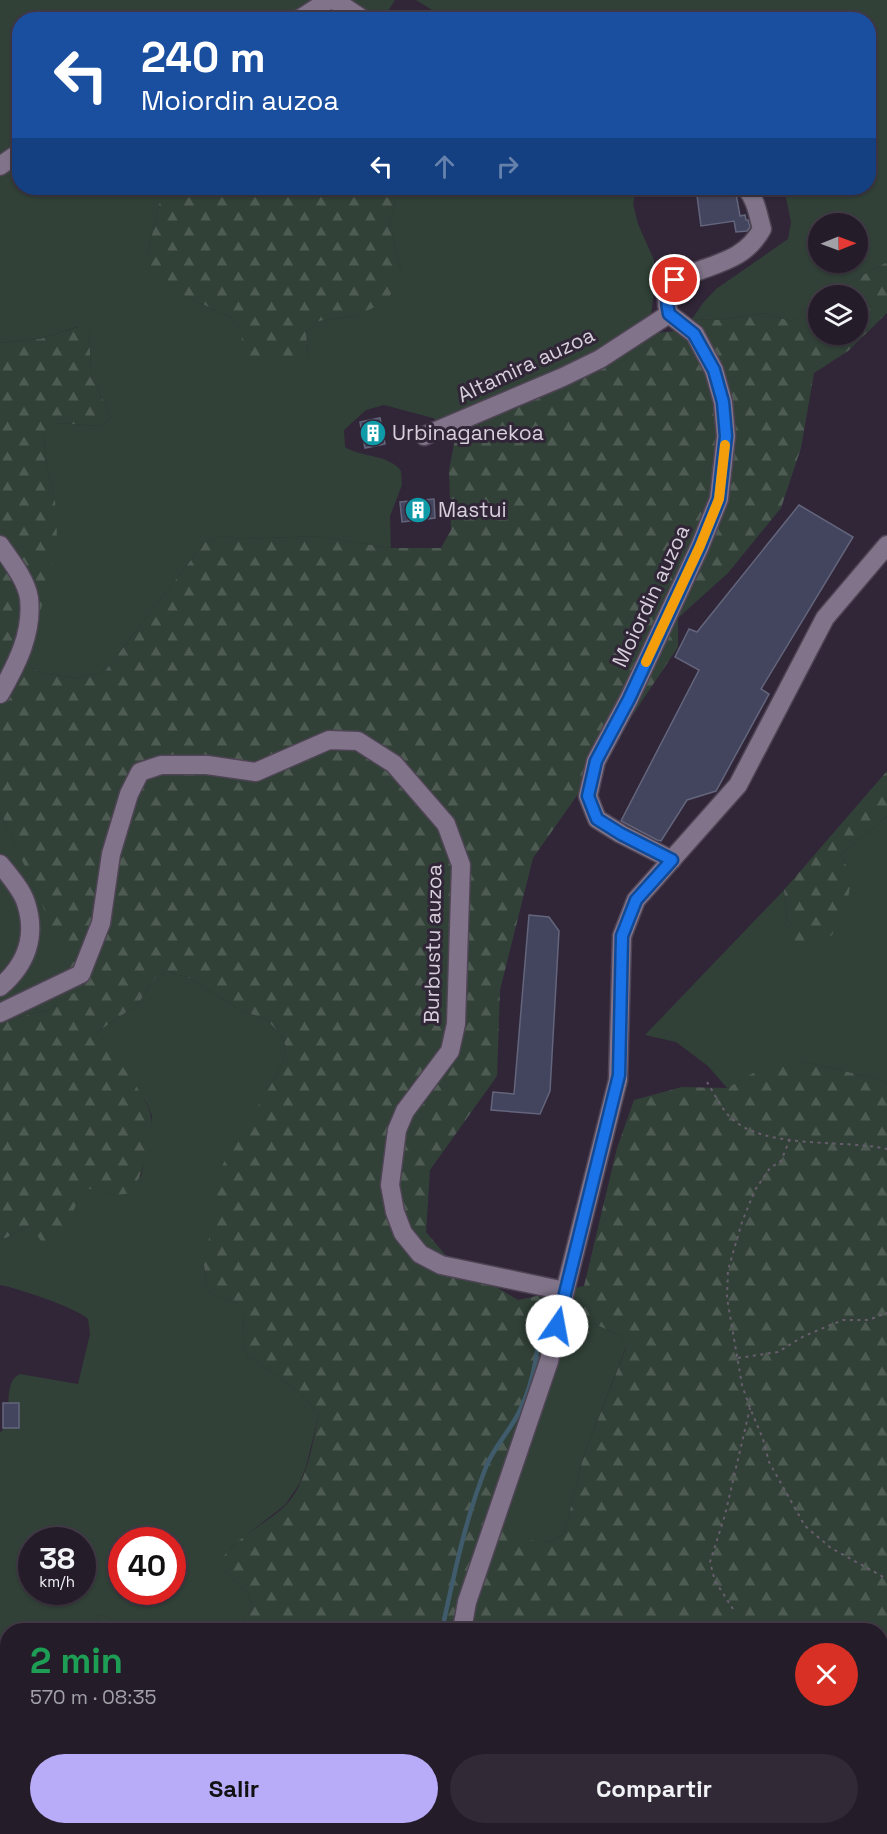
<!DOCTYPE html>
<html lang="es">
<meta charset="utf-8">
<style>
:root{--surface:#251c2a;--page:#312936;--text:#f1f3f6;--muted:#a3a1a8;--line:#423a47;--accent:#b8abf7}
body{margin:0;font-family:"Space Grotesk",sans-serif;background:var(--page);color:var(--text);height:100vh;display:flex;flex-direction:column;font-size:22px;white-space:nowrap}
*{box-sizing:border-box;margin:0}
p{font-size:20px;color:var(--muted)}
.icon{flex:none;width:33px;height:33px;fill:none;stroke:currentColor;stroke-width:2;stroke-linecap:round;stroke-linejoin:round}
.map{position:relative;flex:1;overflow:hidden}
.drawer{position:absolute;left:0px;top:1623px;width:888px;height:212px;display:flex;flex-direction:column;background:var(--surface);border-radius:24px 24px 0 0;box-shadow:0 2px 4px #0004,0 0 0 2px var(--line)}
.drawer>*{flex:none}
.guide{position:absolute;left:12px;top:12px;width:864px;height:183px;border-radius:24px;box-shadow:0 2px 4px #0004,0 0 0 2px var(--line);background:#1a4fa0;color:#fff;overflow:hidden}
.needle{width:39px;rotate:89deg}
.fabs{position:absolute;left:808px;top:213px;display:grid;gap:12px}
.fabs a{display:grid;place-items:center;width:60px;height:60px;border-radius:50%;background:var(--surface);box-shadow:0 2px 4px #0004,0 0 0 2px var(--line);font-size:30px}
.speed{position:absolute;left:18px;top:1527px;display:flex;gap:12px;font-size:30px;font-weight:700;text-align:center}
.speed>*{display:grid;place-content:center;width:78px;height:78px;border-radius:50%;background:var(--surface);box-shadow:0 2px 4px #0004,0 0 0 2px var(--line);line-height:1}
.speed small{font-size:15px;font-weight:400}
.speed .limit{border:9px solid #d22;background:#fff;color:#111}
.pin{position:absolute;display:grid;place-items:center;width:51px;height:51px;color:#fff;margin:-26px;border:3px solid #fff;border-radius:50%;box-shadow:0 2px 6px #0007}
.me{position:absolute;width:66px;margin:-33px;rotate:12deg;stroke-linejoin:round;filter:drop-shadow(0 0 4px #0008)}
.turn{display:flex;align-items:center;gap:21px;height:126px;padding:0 30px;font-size:27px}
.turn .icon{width:78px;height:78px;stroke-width:2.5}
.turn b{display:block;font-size:42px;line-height:51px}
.lanes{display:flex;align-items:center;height:57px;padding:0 30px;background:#0003;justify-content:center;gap:30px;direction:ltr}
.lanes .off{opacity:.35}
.round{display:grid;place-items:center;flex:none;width:63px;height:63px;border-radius:32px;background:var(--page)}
.overview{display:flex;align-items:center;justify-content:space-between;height:102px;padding:0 30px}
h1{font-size:36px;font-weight:600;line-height:45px;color:#1e9e55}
.cta{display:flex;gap:12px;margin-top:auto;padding:12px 30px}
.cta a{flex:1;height:69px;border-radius:36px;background:var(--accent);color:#111;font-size:24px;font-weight:600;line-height:69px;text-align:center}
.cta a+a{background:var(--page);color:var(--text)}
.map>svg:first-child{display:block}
.green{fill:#314137;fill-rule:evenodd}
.forest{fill:url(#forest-firs);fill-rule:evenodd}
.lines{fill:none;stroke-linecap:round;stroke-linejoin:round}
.stream{stroke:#405c6c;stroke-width:4.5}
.building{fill:#43445d;stroke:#63657c;stroke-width:1.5}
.minor-casing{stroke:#4e4454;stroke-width:21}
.path{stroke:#675d6d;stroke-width:2;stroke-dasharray:3 4.5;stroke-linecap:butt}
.minor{stroke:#81748a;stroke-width:18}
.route-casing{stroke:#114b97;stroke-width:15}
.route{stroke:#1a73e8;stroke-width:10}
.slow{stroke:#f59e0b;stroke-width:10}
.labels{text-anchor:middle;stroke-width:6;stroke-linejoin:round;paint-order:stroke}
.street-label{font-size:21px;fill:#d7d0dc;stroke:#312638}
.poi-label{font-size:21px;fill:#d7d0dc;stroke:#312638;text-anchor:start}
</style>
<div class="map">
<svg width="887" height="1834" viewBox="0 0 887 1834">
<defs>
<pattern id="forest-firs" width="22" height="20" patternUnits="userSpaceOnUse" patternTransform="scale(1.5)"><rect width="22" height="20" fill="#314137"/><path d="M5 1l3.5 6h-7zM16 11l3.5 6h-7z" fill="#4e5b53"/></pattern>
</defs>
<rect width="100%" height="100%" fill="#312638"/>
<!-- green -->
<path class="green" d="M 0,0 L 395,0 L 383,19 L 20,20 L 20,188 L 163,188 L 147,256 L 183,295 L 230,317 L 241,328 L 308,357 L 306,331 L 319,321 L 359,315 L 401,272 L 389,224 L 399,188 L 643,188 L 635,194 L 633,204 L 638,224 L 654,260 L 655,280 L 651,317 L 658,333 L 583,364 L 455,439 L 449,430 L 433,418 L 384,405 L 366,410 L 344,430 L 345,447 C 362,458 389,454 401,471 L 402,485 L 390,516 L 391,548 L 315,536 L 241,539 L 222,536 L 205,542 L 105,671 L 77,678 L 41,673 L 28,665 L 25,653 L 55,499 L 44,454 L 45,432 L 56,423 L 102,426 L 111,417 L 91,374 L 89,330 L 77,327 L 40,339 L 0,343 Z
M 416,0 L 887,0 L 887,262 L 826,295 L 819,296 L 819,299 L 793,322 L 765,313 L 719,320 L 692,319 L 703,303 L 716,289 L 788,239 L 791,222 L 784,188 L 868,188 L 868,20 L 448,20 ZM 819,224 L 858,224 L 858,262 L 819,262 Z
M 0,811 L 81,989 L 48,1010 L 0,1022 Z
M 887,816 L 887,1084 L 882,1080 L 806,1062 L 767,1066 L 727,1088 L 708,1066 L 676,1042 L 645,1035 L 784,890 L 788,930 L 849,871 L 841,855 Z
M 167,971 L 189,978 L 242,1011 L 266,1019 L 282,1036 L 286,1048 L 282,1064 L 269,1088 L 204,1265 L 207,1291 L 237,1303 L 243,1310 L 244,1345 L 248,1356 L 299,1392 L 319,1414 L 306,1467 L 300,1483 L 285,1505 L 231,1547 L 224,1571 L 248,1595 L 252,1604 L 248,1615 L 234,1630 L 133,1630 L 100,1614 L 90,1630 L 8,1630 L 7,1688 L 0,1682 L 0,1433 L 8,1424 C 10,1409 4,1381 20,1374 L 78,1384 L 90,1334 L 88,1319 C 77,1308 17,1288 0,1285 L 0,1239 L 6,1238 L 30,1225 L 41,1240 L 76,1205 L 80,1186 L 116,1195 L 141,1176 L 149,1145 L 152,1116 L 146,1102 L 97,1032 L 137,1005 L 157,976 ZM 32,1540 L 82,1540 L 82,1592 L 32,1592 ZM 122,1540 L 172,1540 L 172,1592 L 122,1592 Z
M 581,1318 L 621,1336 L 626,1347 L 583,1458 L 564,1534 C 560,1536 556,1540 552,1541 C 534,1546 512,1533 497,1524 L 564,1322 Z"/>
<!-- forest -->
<path class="forest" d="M 163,188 L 399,188 L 389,224 L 401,272 L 388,300 L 359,315 L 319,321 L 306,331 L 308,357 L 279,361 L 243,355 L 241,328 L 230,317 L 183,295 L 153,274 L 147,256 Z
M 887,262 L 887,313 L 848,351 L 814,373 L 801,448 L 781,508 L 728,573 L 678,618 L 678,647 L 614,743 L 533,858 L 500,990 L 497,1076 L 430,1170 L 426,1232 L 448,1258 L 518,1300 L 584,1286 L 617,1148 L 634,1100 L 682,1087 L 727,1088 L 767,1065 L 806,1062 L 882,1080 L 887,1084 L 887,1834 L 0,1834 L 0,1682 L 7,1688 L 8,1827 L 880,1827 L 880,1630 L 234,1630 L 248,1615 L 252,1604 L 248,1595 L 224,1571 L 223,1557 C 239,1535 265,1525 285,1506 C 308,1483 312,1444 319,1414 L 299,1392 L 248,1356 L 244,1345 L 243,1310 L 237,1303 L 207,1291 L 204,1265 L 223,1164 L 269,1088 L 282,1064 L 286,1048 L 282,1036 L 266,1019 L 242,1011 L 189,978 L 167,971 L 157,976 L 137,1005 L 97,1032 C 110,1050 150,1099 151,1118 C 154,1143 143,1171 132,1193 L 116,1195 L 81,1187 L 76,1205 L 64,1233 L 51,1242 L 41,1241 L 30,1225 L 6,1238 L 0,1239 L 0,1022 L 48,1010 L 80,989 L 0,811 L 0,343 L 40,339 L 78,327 L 89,329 L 91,374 L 111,417 L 102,426 L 56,423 L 45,433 L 44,454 L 55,499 L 57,537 L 49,586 L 25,653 L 28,665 L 41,673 L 77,678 L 105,671 L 205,542 L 222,536 L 241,539 L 315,536 L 391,548 L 441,548 L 451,530 L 449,470 L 455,439 L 583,364 L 658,333 L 674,331 L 692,319 L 719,320 L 765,313 L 793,322 L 819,299 L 819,334 L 858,334 L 858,296 L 826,295 ZM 581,1318 L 621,1336 L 626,1348 L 583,1458 L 564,1534 C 561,1536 556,1540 552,1541 C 534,1546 512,1532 497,1523 L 564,1322 Z
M 887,771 L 887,816 L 841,855 L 849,871 L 850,886 L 847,906 L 832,935 L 813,947 L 796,944 L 788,930 L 784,890 Z
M 100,1614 L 133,1630 L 90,1630 Z"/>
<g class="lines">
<!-- stream -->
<path class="stream" d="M 442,1630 C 454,1575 465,1520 486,1467 C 494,1446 512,1429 521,1408 C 537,1374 539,1338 543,1301
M 0,1828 L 19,1827 L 45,1834
M 352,1834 L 356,1827"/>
</g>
<!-- building -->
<path class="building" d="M 696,188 L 735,188 L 740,216 L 745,215 L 746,220 L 748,220 L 750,227 L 747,231 L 736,232 L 734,221 L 701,226 Z
M 380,418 L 385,444 L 365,448 L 360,422 Z
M 434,499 L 435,518 L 402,522 L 400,502 Z
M 799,505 L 853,537 L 761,689 L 769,694 L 716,791 L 687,800 L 661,841 L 657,840 L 621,821 L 699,670 L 675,657 L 689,629 L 697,632 Z
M 529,915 L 549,917 L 559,931 L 550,1091 L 540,1114 L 491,1110 L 493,1092 L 514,1094 Z
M 3,1403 L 19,1403 L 19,1428 L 3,1428 Z"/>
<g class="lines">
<defs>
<path id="minor" d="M 334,0 L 364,20
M 298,20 L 329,0
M 0,166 L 20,152
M 669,314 L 695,334 L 714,370 L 723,402 L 726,436 L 719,499 L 700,546 L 629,699 L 596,761 L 588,796 L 597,819 L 621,834 L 672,860
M 424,436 L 563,377 L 600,359 L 669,314 C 666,303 664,288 675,280 C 680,276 688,275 693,273 C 721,262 746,258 762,229 C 758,215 756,199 746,188
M 0,545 C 10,560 26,579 29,598 C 33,633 17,664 0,694
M 0,864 C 9,875 22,890 26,903 C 37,937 26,965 0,987
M 0,1013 L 81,974 L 101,923 L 111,854 L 129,794 L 140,772 L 161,765 L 207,765 L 256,772 L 329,740 L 358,741 L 394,764 L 446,824 L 461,865 L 456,1024 L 450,1051 L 405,1111 L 397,1130 L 390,1185 L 395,1212 L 403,1233 L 420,1254 L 441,1265 L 565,1291
M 462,1630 L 467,1602 L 549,1361 L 565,1291 L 618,1080 L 622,936 L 636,900 L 738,785 L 825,618 L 887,545
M 0,1784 L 8,1784
M 142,1827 L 156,1834
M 393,1834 L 397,1827"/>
</defs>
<!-- minor casing -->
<use href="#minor" class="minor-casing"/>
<!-- path -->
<path class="path" d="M 707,1082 C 714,1093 721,1108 730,1117 C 763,1150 843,1139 887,1149
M 790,1139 L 781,1161 L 770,1168 L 755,1190 L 742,1222 L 728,1270 L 727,1298 L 742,1385 L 750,1408 L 763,1439 L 769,1462 L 805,1526 L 831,1548 L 887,1579
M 738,1358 L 778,1352 L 804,1336 L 843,1320 L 868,1320 L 887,1313
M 733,1609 L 715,1581 L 710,1562 L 725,1515 L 750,1408
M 426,1834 L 427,1827"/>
<!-- minor -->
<use href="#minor" class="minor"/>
</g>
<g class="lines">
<defs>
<path id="route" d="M 557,1326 L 619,1075 L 622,936 L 636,900 L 672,860 L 621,834 L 597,819 L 588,796 L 596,761 L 629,699 L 700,546 L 719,499 L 726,436 L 723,402 L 714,370 L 694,334 L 669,314 C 666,300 666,292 675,280"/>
</defs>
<!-- route casing -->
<use href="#route" class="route-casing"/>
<!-- route -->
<use href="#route" class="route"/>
<!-- slow -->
<path class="slow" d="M 646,662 L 700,546 L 719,499 L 725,445"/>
</g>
<!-- icons -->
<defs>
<symbol id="building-disc" viewBox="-11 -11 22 22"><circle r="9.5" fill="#0f9aa8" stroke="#312638"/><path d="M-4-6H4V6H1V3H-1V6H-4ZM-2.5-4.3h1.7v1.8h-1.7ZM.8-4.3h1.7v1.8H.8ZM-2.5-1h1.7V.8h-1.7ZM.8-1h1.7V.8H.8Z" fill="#fff"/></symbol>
</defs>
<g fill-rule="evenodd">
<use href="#building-disc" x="358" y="418" width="30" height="30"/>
<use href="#building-disc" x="403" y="495" width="30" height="30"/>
</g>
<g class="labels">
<!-- street labels -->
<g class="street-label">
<text transform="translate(526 365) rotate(-25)" y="7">Altamira auzoa</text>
<text transform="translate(651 596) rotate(-65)" y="7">Moiordin auzoa</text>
<text transform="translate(433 944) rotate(-89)" y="7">Burbustu auzoa</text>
</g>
<!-- poi labels -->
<g class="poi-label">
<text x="392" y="440">Urbinaganekoa</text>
<text x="438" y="517">Mastui</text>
</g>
</g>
</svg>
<div class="fabs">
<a><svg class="needle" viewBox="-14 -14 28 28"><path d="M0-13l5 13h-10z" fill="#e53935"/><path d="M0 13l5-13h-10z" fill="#a3a1a8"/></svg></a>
<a><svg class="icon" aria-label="layers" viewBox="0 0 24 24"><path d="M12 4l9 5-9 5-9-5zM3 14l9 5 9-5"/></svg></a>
</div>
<div class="speed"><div>38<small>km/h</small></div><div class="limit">40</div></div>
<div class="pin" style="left:675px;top:280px;background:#d93025"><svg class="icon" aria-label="arrive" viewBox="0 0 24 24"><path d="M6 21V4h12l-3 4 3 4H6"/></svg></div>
<svg class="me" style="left:557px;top:1326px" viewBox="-20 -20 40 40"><circle r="19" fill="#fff"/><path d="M0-13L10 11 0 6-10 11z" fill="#1a73e8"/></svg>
<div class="guide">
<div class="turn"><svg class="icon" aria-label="left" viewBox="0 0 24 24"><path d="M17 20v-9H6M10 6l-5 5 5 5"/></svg><div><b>240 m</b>Moiordin auzoa</div></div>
<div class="lanes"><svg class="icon" aria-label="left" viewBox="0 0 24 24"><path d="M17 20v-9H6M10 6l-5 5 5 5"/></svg><svg class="icon off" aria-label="ahead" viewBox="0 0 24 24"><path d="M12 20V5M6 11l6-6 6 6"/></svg><svg class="icon off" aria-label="right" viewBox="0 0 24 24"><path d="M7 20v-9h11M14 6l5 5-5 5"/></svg></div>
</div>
<section class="drawer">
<div class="overview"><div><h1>2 min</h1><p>570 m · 08:35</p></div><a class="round" style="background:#d93025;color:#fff"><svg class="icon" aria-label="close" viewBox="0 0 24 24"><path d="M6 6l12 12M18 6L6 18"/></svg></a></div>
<div class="cta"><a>Salir</a><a>Compartir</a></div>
</section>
</div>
